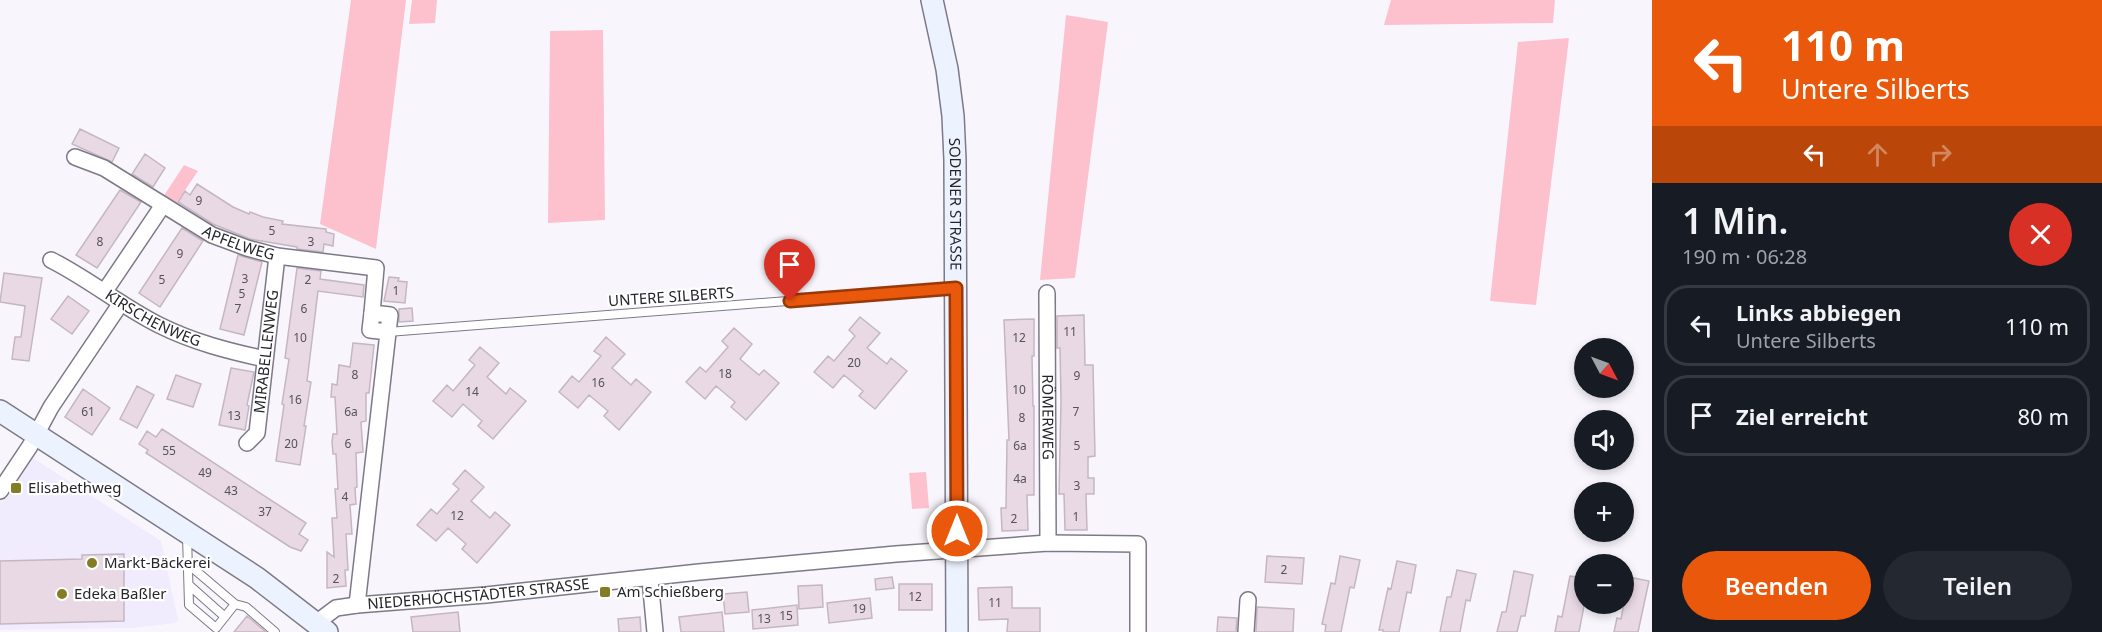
<!DOCTYPE html>
<html lang="de">
<meta charset="utf-8">
<style>
:root{--surface:#171b24;--page:#242831;--text:#f1f3f6;--muted:#9ea1a6;--line:#363941;--accent:#ea580c}
body{margin:0;font-family:"Noto Sans",sans-serif;background:var(--page);color:var(--text);height:100vh;display:flex;flex-direction:column;font-size:22px;white-space:nowrap}
*{box-sizing:border-box;margin:0}
p{font-size:20px;color:var(--muted)}
.icon{flex:none;width:33px;height:33px;fill:none;stroke:currentColor;stroke-width:2;stroke-linecap:round;stroke-linejoin:round}
.map{position:relative;flex:1;overflow:hidden}
.sheet{display:flex;flex-direction:column;background:var(--surface);width:450px}
.sheet>*{flex:none}
.guide{background:#ea580c;color:#fff;overflow:hidden}
.needle{width:39px;rotate:131deg}
.fabs{position:absolute;left:1574px;top:338px;display:grid;gap:12px}
.fabs a{display:grid;place-items:center;width:60px;height:60px;border-radius:50%;background:var(--surface);box-shadow:0 3px 9px #0003;font-size:30px}
.pin{position:absolute;display:grid;place-items:center;width:51px;height:51px;color:#fff;margin:-62px -26px;border-radius:50% 50% 50% 0;rotate:-45deg;box-shadow:0 0 6px #0007}
.pin .icon{rotate:45deg}
.me{position:absolute;width:66px;margin:-33px;rotate:0deg;stroke-linejoin:round;filter:drop-shadow(0 0 4px #0008)}
.turn{display:flex;align-items:center;gap:21px;height:126px;padding:0 30px;font-size:27px}
.turn .icon{width:78px;height:78px;stroke-width:2.5}
.turn b{display:block;font-size:42px;line-height:51px}
.lanes{display:flex;align-items:center;height:57px;padding:0 30px;background:#0003;justify-content:center;gap:30px;direction:ltr}
.lanes .off{opacity:.35}
.round{display:grid;place-items:center;flex:none;width:63px;height:63px;border-radius:32px;background:var(--page)}
.headline{display:flex;align-items:center;justify-content:space-between;height:102px;padding:0 30px}
h1{font-size:36px;font-weight:600;line-height:45px}
.cta{display:flex;gap:12px;margin-top:auto;padding:12px 30px}
.cta a{flex:1;height:69px;border-radius:36px;background:var(--accent);color:#fff;font-size:24px;font-weight:600;line-height:69px;text-align:center}
.cta a+a{background:var(--page);color:var(--text)}
ul{padding:0;list-style:none}
li{display:flex;align-items:center;gap:18px;height:81px;margin:0 12px 9px;padding:0 18px;border:3px solid var(--line);border-radius:24px}
li div{flex:1}
li b{display:block;font-size:22px}
li em{font-style:normal}
main{display:flex;flex:1;min-height:0}
.map>svg:first-child{display:block}
.built{fill:#f1ebfe}
.green{fill:#fdc1cd}
.building{fill:#e8d9e5;stroke:#c5b7c2;stroke-width:1.5}
.lines{fill:none;stroke-linecap:round;stroke-linejoin:round}
.service-casing{stroke:#7e7988;stroke-width:10}
.minor-casing{stroke:#7e7988;stroke-width:18}
.secondary-casing{stroke:#7e7988;stroke-width:24}
.service{stroke:#fff;stroke-width:8}
.minor{stroke:#fff;stroke-width:15}
.secondary{stroke:#edf2ff;stroke-width:21}
.route-casing{stroke:#983908;stroke-width:15}
.route{stroke:#ea580c;stroke-width:10}
.poi-dot{fill:#847d24;stroke:#fff;stroke-width:2}
.labels{text-anchor:middle;stroke-width:4.5;stroke-linejoin:round;paint-order:stroke}
.number-label{font-size:12px;fill:#56525a}
.street-label{font-size:15px;fill:#26252b;stroke:#fff}
.poi-label{font-size:15px;fill:#26252b;stroke:#fff;text-anchor:start}
</style>
<main>
<div class="map">
<svg width="1652" height="632" viewBox="0 0 1652 632">
<rect width="100%" height="100%" fill="#f8f6fc"/>
<!-- built -->
<path class="built" d="M 19,449 L 161,541 L 178,620 L 175,623 L 133,628 L 0,630 L 0,476 Z"/>
<!-- green -->
<path class="green" d="M 351,0 L 406,0 L 376,249 L 320,224 Z
M 412,0 L 437,0 L 435,23 L 409,24 Z
M 1391,0 L 1555,0 L 1553,23 L 1384,25 Z
M 1066,15 L 1108,22 L 1075,278 L 1040,280 Z
M 603,30 L 605,220 L 548,223 L 550,31 Z
M 1569,38 L 1536,305 L 1490,301 L 1518,42 Z
M 184,165 L 198,171 L 175,205 L 163,197 Z
M 926,472 L 929,508 L 912,509 L 909,473 Z"/>
<!-- building -->
<path class="building" d="M 80,129 L 119,148 L 112,162 L 72,144 Z
M 145,154 L 165,168 L 153,187 L 132,174 Z
M 197,184 L 233,207 L 249,214 L 250,212 L 263,217 L 283,221 L 282,224 L 326,229 L 326,232 L 334,234 L 333,246 L 324,244 L 323,252 L 297,249 L 297,247 L 250,239 L 213,224 L 178,202 L 185,191 L 190,195 Z
M 120,190 L 141,202 L 97,268 L 76,255 Z
M 182,228 L 203,241 L 160,307 L 139,293 Z
M 238,255 L 262,262 L 244,335 L 220,329 Z
M 297,268 L 321,271 L 320,279 L 364,285 L 363,297 L 318,291 L 307,381 L 311,382 L 304,426 L 306,426 L 300,465 L 276,461 L 284,405 L 282,404 L 289,359 L 285,358 Z
M 4,273 L 42,278 L 29,361 L 12,359 L 15,337 L 21,337 L 25,306 L 0,302 Z
M 389,277 L 399,278 L 398,281 L 407,282 L 405,303 L 384,301 Z
M 68,296 L 89,311 L 72,334 L 51,319 Z
M 412,308 L 413,321 L 399,322 L 399,309 Z
M 1084,315 L 1085,365 L 1093,365 L 1095,456 L 1088,457 L 1088,478 L 1094,478 L 1094,494 L 1086,494 L 1087,530 L 1065,530 L 1064,494 L 1059,494 L 1061,401 L 1060,348 L 1057,348 L 1057,316 Z
M 860,317 L 880,333 L 867,348 L 887,364 L 891,358 L 907,371 L 875,409 L 859,396 L 863,391 L 844,375 L 833,388 L 814,372 L 828,356 L 834,361 L 855,336 L 849,330 Z
M 1034,319 L 1034,356 L 1032,356 L 1033,406 L 1034,406 L 1034,495 L 1027,495 L 1028,530 L 1002,531 L 1001,508 L 1006,508 L 1007,440 L 1009,440 L 1004,320 Z
M 734,328 L 752,344 L 740,359 L 759,375 L 764,370 L 779,383 L 746,420 L 731,407 L 735,402 L 716,386 L 705,399 L 686,382 L 700,367 L 706,372 L 728,347 L 722,341 Z
M 606,337 L 625,354 L 612,368 L 631,385 L 636,379 L 651,392 L 619,430 L 604,416 L 608,411 L 589,395 L 578,408 L 559,392 L 572,376 L 579,382 L 601,356 L 594,351 Z
M 353,343 L 374,345 L 369,393 L 366,393 L 366,421 L 361,422 L 363,452 L 356,453 L 357,487 L 355,488 L 356,504 L 350,505 L 352,534 L 346,534 L 348,570 L 345,570 L 346,586 L 327,588 L 327,552 L 334,557 L 332,518 L 337,518 L 335,489 L 338,489 L 336,454 L 333,454 L 332,442 L 333,434 L 337,434 L 335,397 L 331,397 L 332,384 L 337,385 L 339,365 L 350,367 Z
M 480,347 L 499,363 L 487,377 L 506,394 L 510,388 L 526,401 L 493,439 L 478,426 L 482,421 L 463,404 L 452,417 L 433,401 L 447,385 L 453,391 L 475,365 L 469,360 Z
M 231,368 L 254,372 L 247,405 L 249,406 L 245,430 L 219,425 Z
M 176,375 L 201,384 L 193,407 L 167,399 Z
M 137,386 L 154,395 L 137,428 L 120,419 Z
M 83,389 L 110,408 L 92,435 L 65,417 Z
M 162,429 L 306,523 L 299,534 L 308,540 L 301,551 L 290,547 L 146,453 L 148,450 L 139,444 L 147,431 L 156,437 Z
M 465,470 L 484,487 L 471,501 L 490,518 L 495,512 L 510,525 L 477,563 L 462,549 L 466,544 L 448,528 L 436,541 L 417,525 L 431,509 L 437,514 L 459,489 L 453,484 Z
M 124,554 L 124,621 L 0,624 L 0,561 L 82,559 L 82,555 Z
M 1267,556 L 1304,558 L 1302,584 L 1265,582 Z
M 1340,556 L 1360,560 L 1354,588 L 1350,587 L 1341,632 L 1325,632 L 1326,625 L 1322,624 L 1331,583 L 1335,584 Z
M 1397,561 L 1416,565 L 1411,593 L 1407,592 L 1399,632 L 1383,632 L 1383,630 L 1379,630 L 1388,588 L 1391,589 Z
M 1457,570 L 1476,574 L 1470,601 L 1466,600 L 1460,632 L 1440,632 L 1447,597 L 1451,597 Z
M 1514,571 L 1533,575 L 1525,616 L 1521,616 L 1517,632 L 1497,632 L 1502,612 L 1506,612 Z
M 1570,576 L 1584,578 L 1584,606 L 1579,632 L 1555,632 L 1558,616 L 1562,617 Z
M 892,577 L 894,588 L 876,590 L 875,579 Z
M 1629,577 L 1649,581 L 1638,632 L 1614,632 L 1617,618 L 1621,619 Z
M 899,584 L 932,584 L 932,610 L 899,610 Z
M 822,585 L 823,607 L 799,609 L 798,586 Z
M 1012,587 L 1012,608 L 1040,608 L 1040,632 L 1007,632 L 1008,619 L 979,620 L 978,588 Z
M 747,592 L 749,612 L 725,614 L 723,594 Z
M 870,598 L 872,618 L 829,623 L 827,603 Z
M 797,605 L 798,625 L 753,629 L 752,610 Z
M 1257,607 L 1294,609 L 1293,632 L 1256,632 Z
M 458,612 L 460,632 L 413,632 L 411,617 Z
M 722,612 L 724,632 L 681,632 L 679,617 Z
M 247,616 L 266,632 L 234,632 Z
M 640,617 L 641,632 L 619,632 L 618,619 Z
M 1218,617 L 1237,618 L 1236,632 L 1217,632 Z"/>
<g class="lines">
<defs>
<path id="service" d="M 388,332 L 954,288
M 187,536 L 189,605 L 216,628 L 235,604 L 246,607 L 275,632
M 188,564 L 235,604
M 189,585 L 225,617"/>
<g id="minor">
<path id="s1" d="M 75,157 L 104,168 L 212,235 L 247,248 L 277,256 L 376,268 L 372,313"/>
<path id="s2" d="M 51,260 C 89,279 121,306 159,325 C 193,342 228,351 265,359"/>
<path d="M 105,291 L 163,205"/>
<path id="s3" d="M 1047,293 L 1048,543"/>
<path id="s4" d="M 247,443 L 257,433 L 277,256"/>
<path d="M 0,491 L 30,446 L 51,407 L 121,303"/>
<path d="M 650,579 L 655,632"/>
<path d="M 357,605 C 368,508 379,412 390,315 L 372,313 L 370,330 L 388,332"/>
<path id="s5" d="M 316,623 L 336,608 L 357,605 L 486,595 L 699,572 L 896,554 L 1048,543 L 1138,544 L 1138,632"/>
<path d="M 1246,632 L 1248,600"/>
</g>
<g id="secondary">
<path id="s6" d="M 932,0 L 947,69 L 953,116 L 955,160 L 957,632"/>
<path d="M 0,411 L 257,578 L 327,632"/>
</g>
</defs>
<!-- service casing -->
<use href="#service" class="service-casing"/>
<!-- minor casing -->
<use href="#minor" class="minor-casing"/>
<!-- secondary casing -->
<use href="#secondary" class="secondary-casing"/>
<!-- service -->
<use href="#service" class="service"/>
<!-- minor -->
<use href="#minor" class="minor"/>
<!-- secondary -->
<use href="#secondary" class="secondary"/>
</g>
<g class="lines">
<defs>
<path id="route" d="M 790,301 L 956,288 L 957,531"/>
</defs>
<!-- route casing -->
<use href="#route" class="route-casing"/>
<!-- route -->
<use href="#route" class="route"/>
</g>
<!-- markers -->
<g class="poi-dot">
<rect x="10" y="482" width="12" height="12" rx="3"/>
<circle cx="92" cy="563" r="6"/>
<rect x="599" y="586" width="12" height="12" rx="3"/>
<circle cx="62" cy="594" r="6"/>
</g>
<g class="labels">
<!-- number labels -->
<g class="number-label">
<text x="199" y="205">9</text>
<text x="272" y="235">5</text>
<text x="100" y="246">8</text>
<text x="311" y="246">3</text>
<text x="180" y="258">9</text>
<text x="245" y="283">3</text>
<text x="162" y="284">5</text>
<text x="308" y="284">2</text>
<text x="396" y="295">1</text>
<text x="242" y="298">5</text>
<text x="238" y="313">7</text>
<text x="304" y="313">6</text>
<text x="1070" y="336">11</text>
<text x="300" y="342">10</text>
<text x="1019" y="342">12</text>
<text x="854" y="367">20</text>
<text x="725" y="378">18</text>
<text x="355" y="379">8</text>
<text x="1077" y="380">9</text>
<text x="598" y="387">16</text>
<text x="1019" y="394">10</text>
<text x="472" y="396">14</text>
<text x="295" y="404">16</text>
<text x="88" y="416">61</text>
<text x="351" y="416">6a</text>
<text x="1076" y="416">7</text>
<text x="234" y="420">13</text>
<text x="1022" y="422">8</text>
<text x="291" y="448">20</text>
<text x="348" y="448">6</text>
<text x="1020" y="450">6a</text>
<text x="1077" y="450">5</text>
<text x="169" y="455">55</text>
<text x="205" y="477">49</text>
<text x="1020" y="483">4a</text>
<text x="1077" y="490">3</text>
<text x="231" y="495">43</text>
<text x="345" y="501">4</text>
<text x="265" y="516">37</text>
<text x="457" y="520">12</text>
<text x="1076" y="521">1</text>
<text x="1014" y="523">2</text>
<text x="1284" y="574">2</text>
<text x="336" y="583">2</text>
<text x="915" y="601">12</text>
<text x="995" y="607">11</text>
<text x="859" y="613">19</text>
<text x="786" y="620">15</text>
<text x="764" y="623">13</text>
</g>
<!-- street labels -->
<g class="street-label">
<text dy="5" stroke="none"><textPath href="#s6" startOffset="206">SODENER STRASSE</textPath></text>
<text dy="5" stroke="none"><textPath href="#s1" startOffset="186">APFELWEG</textPath></text>
<text transform="translate(671 297) rotate(-4)" y="5">UNTERE SILBERTS</text>
<text dy="5" stroke="none"><textPath href="#s2" startOffset="118">KIRSCHENWEG</textPath></text>
<text dy="5" stroke="none"><textPath href="#s4" startOffset="96">MIRABELLENWEG</textPath></text>
<text dy="5" stroke="none"><textPath href="#s3" startOffset="124">RÖMERWEG</textPath></text>
<text dy="5" stroke="none"><textPath href="#s5" startOffset="168">NIEDERHÖCHSTÄDTER STRASSE</textPath></text>
</g>
<!-- poi labels -->
<g class="poi-label">
<text x="28" y="493">Elisabethweg</text>
<text x="104" y="568">Markt-Bäckerei</text>
<text x="617" y="597">Am Schießberg</text>
<text x="74" y="599">Edeka Baßler</text>
</g>
</g>
</svg>
<div class="fabs">
<a><svg class="needle" viewBox="-14 -14 28 28"><path d="M0-13l5 13h-10z" fill="#e53935"/><path d="M0 13l5-13h-10z" fill="#9ea1a6"/></svg></a>
<a><svg class="icon" aria-label="sound" viewBox="0 0 24 24"><path d="M4 9h4l5-4v14l-5-4H4zM17 9q2 3 0 6"/></svg></a>
<a>+</a>
<a>−</a>
</div>
<div class="pin" style="left:790px;top:301px;background:#d93025"><svg class="icon" aria-label="arrive" viewBox="0 0 24 24"><path d="M6 21V4h12l-3 4 3 4H6"/></svg></div>
<svg class="me" style="left:957px;top:531px" viewBox="-20 -20 40 40"><circle r="17" fill="#ea580c" stroke="#fff" stroke-width="3"/><path d="M0-11L8 9 0 5-8 9z" fill="#fff"/></svg>
</div>
<section class="sheet">
<div class="guide">
<div class="turn"><svg class="icon" aria-label="left" viewBox="0 0 24 24"><path d="M17 20v-9H6M10 6l-5 5 5 5"/></svg><div><b>110 m</b>Untere Silberts</div></div>
<div class="lanes"><svg class="icon" aria-label="left" viewBox="0 0 24 24"><path d="M17 20v-9H6M10 6l-5 5 5 5"/></svg><svg class="icon off" aria-label="ahead" viewBox="0 0 24 24"><path d="M12 20V5M6 11l6-6 6 6"/></svg><svg class="icon off" aria-label="right" viewBox="0 0 24 24"><path d="M7 20v-9h11M14 6l5 5-5 5"/></svg></div>
</div>
<div class="headline"><div><h1>1 Min.</h1><p>190 m · 06:28</p></div><a class="round" style="background:#d93025;color:#fff"><svg class="icon" aria-label="close" viewBox="0 0 24 24"><path d="M6 6l12 12M18 6L6 18"/></svg></a></div>
<ul>
<li><svg class="icon" aria-label="left" viewBox="0 0 24 24"><path d="M17 20v-9H6M10 6l-5 5 5 5"/></svg><div><b>Links abbiegen</b><p>Untere Silberts</p></div><em>110 m</em></li>
<li><svg class="icon" aria-label="arrive" viewBox="0 0 24 24"><path d="M6 21V4h12l-3 4 3 4H6"/></svg><div><b>Ziel erreicht</b></div><em>80 m</em></li>
</ul>
<div class="cta"><a>Beenden</a><a>Teilen</a></div>
</section>
</main>
